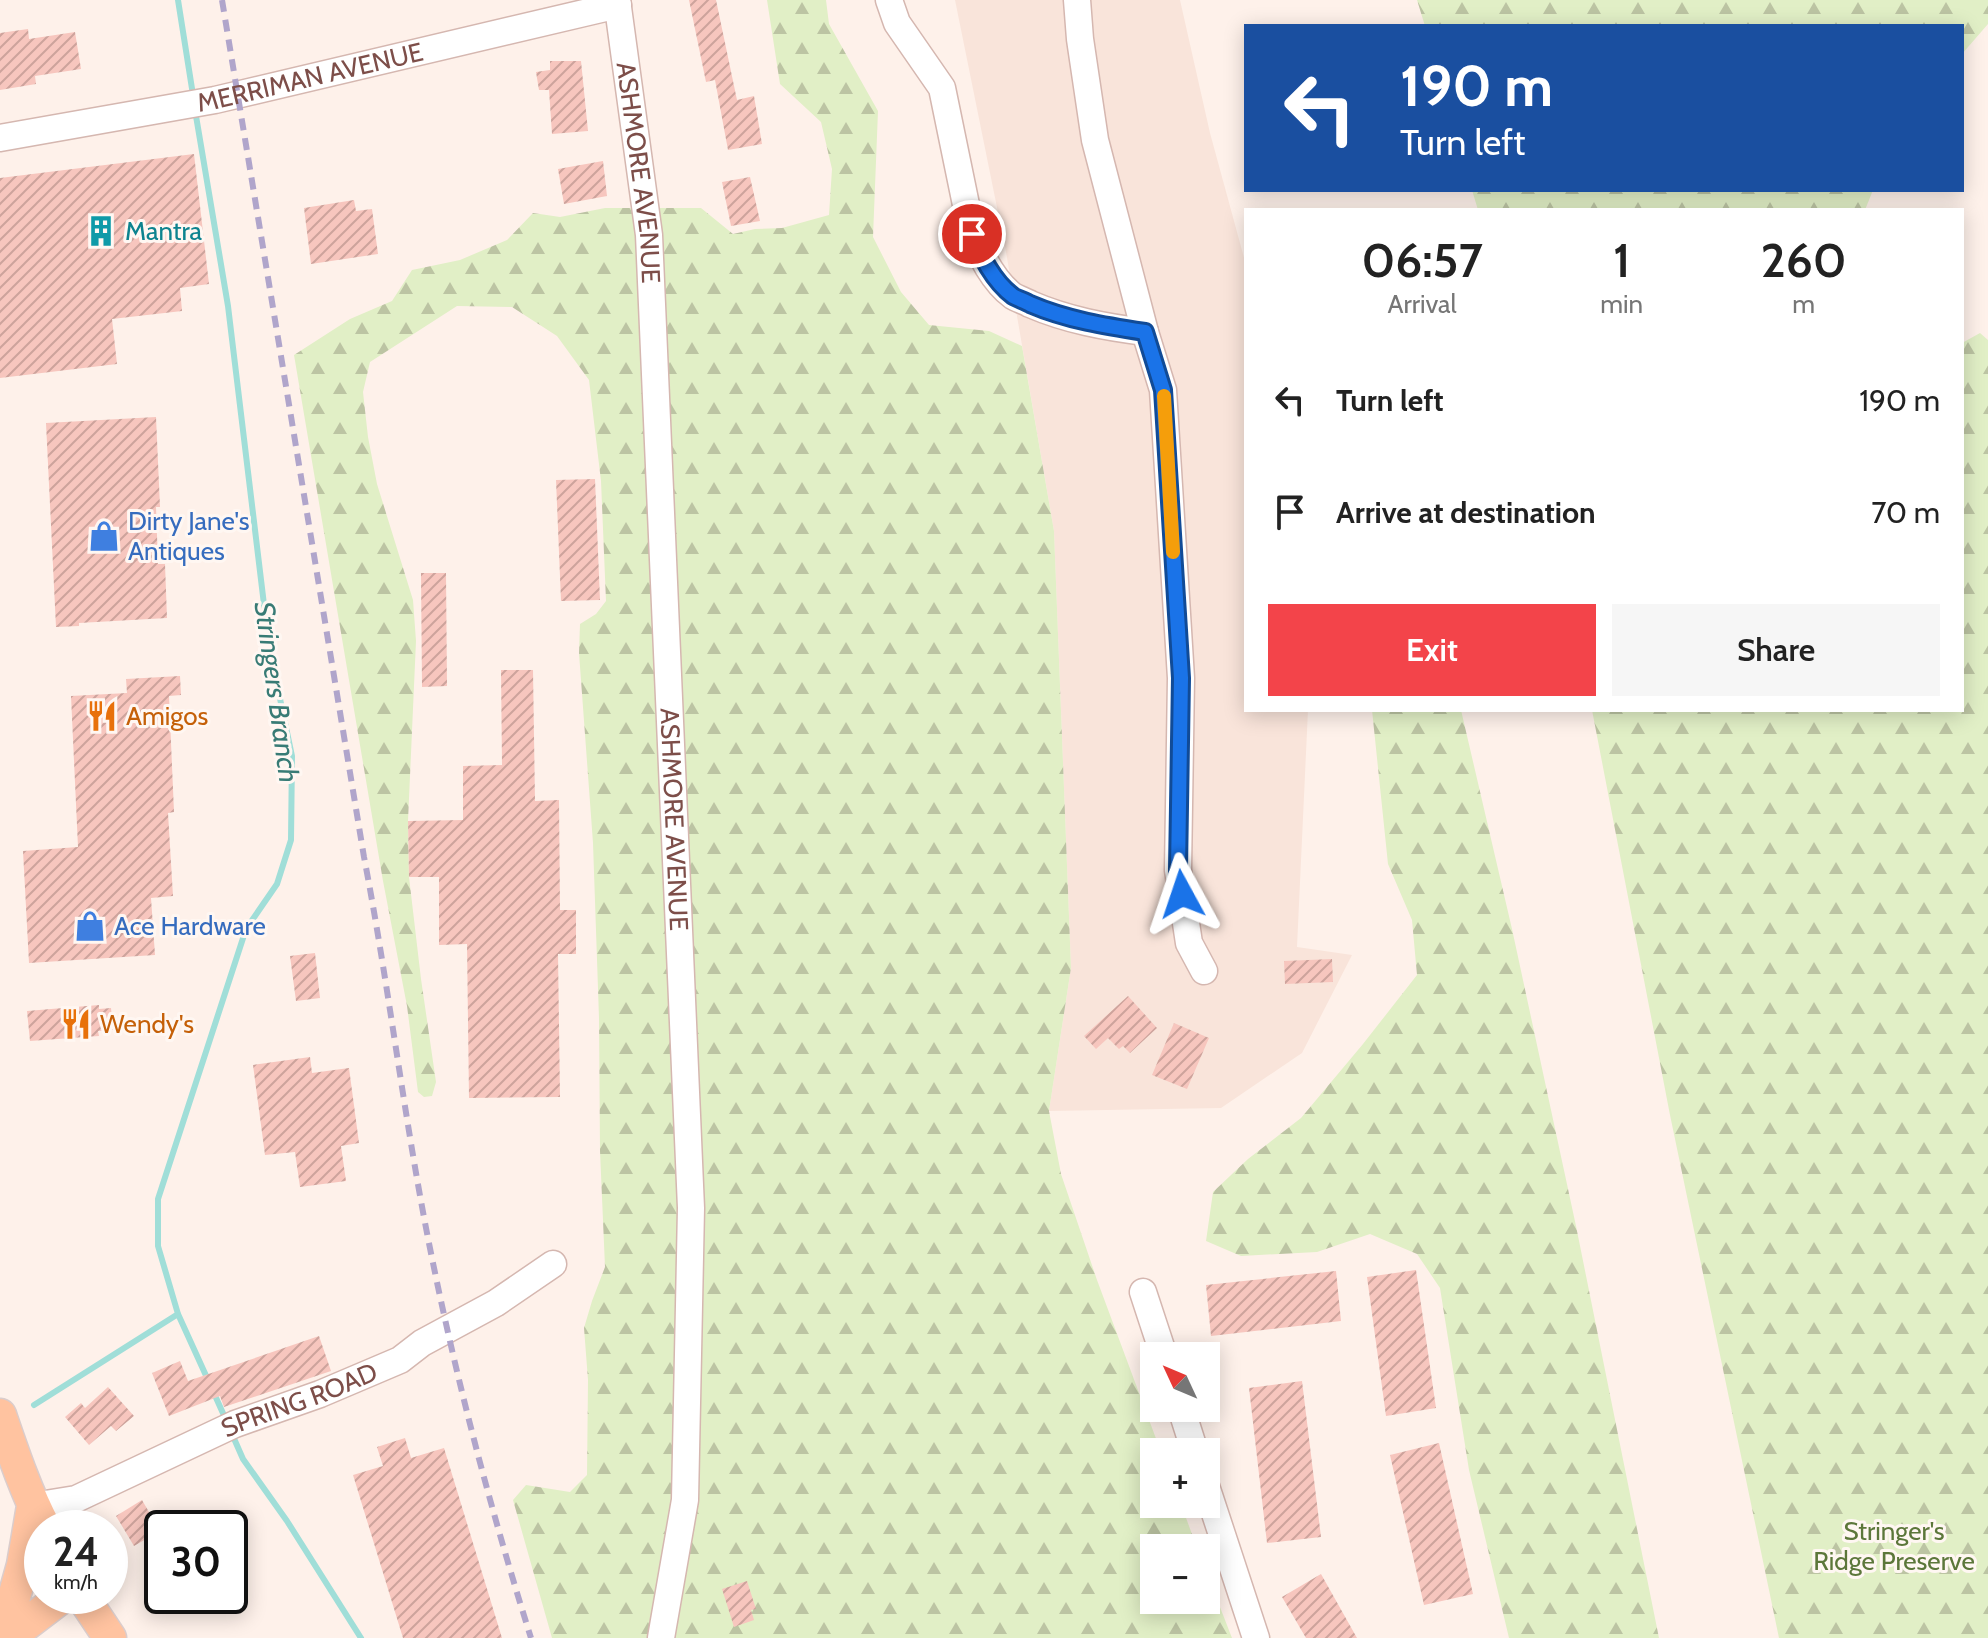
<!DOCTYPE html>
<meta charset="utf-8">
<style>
:root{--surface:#fff;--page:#f6f6f6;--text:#222;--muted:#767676;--accent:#f3444a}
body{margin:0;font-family:Cabin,sans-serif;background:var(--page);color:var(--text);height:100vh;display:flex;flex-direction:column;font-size:30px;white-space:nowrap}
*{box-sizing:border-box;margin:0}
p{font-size:26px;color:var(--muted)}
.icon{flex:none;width:44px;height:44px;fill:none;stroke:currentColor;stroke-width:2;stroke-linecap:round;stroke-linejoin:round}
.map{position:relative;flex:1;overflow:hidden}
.sheet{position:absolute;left:1244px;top:208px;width:720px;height:504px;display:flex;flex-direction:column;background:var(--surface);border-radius:0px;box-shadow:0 4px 20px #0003}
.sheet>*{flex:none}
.guide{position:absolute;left:1244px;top:24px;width:720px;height:168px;border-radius:0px;box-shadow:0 4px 20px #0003;background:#1a4fa0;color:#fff;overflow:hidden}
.needle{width:52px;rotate:314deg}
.buttons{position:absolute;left:1140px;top:1342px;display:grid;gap:16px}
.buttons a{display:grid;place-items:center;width:80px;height:80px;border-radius:0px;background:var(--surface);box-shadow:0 4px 20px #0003;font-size:40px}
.speed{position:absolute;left:24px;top:1510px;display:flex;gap:16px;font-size:40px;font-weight:700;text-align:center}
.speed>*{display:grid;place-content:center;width:104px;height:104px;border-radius:50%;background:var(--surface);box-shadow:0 4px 20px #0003;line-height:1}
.speed small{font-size:20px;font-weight:400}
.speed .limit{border:4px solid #111;border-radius:12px;background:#fff;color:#111}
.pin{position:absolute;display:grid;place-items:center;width:68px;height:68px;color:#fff;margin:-34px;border:4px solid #fff;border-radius:50%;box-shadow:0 2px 8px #0007}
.me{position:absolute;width:88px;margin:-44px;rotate:355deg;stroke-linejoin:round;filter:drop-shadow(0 0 6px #0008)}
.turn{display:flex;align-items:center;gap:28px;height:168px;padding:0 24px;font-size:36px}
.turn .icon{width:104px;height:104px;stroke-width:2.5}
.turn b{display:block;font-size:56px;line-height:68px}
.eta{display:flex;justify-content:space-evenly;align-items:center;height:136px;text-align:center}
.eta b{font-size:48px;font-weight:600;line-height:56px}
.primary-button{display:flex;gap:16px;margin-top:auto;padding:16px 24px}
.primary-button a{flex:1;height:92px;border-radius:0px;background:var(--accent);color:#fff;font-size:32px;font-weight:600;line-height:92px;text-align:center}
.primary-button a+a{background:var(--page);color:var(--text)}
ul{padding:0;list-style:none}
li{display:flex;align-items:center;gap:24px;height:112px;padding:0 24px}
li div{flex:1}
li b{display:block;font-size:30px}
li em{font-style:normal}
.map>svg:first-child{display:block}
.residential{fill:#f9e4da}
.forest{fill:url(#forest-firs)}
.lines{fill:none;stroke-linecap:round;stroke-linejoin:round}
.stream{stroke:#a0ded8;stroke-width:6}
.building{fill:url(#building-hatch)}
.minor-casing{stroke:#d5b7b0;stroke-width:29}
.major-casing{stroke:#dbcdcc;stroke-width:35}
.minor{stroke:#fff;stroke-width:26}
.major{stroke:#ffc3a0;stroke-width:32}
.rail{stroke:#b0a5cb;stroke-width:6;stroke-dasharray:12 8;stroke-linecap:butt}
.route-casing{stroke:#114b97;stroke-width:20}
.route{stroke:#1a73e8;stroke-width:14}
.slow{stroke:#f59e0b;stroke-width:14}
.labels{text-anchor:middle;stroke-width:6;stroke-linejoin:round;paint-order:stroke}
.street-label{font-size:26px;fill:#7d4e49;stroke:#fff7f2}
.culture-label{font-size:26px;fill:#0d838f;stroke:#fff7f2;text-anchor:start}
.shop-label{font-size:26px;fill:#366cbe;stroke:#fff7f2;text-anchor:start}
.food-label{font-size:26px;fill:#c56008;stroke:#fff7f2;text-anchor:start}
.park-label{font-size:26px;fill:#5c773a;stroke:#fff7f2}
.water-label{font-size:28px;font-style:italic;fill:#387b75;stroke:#fff7f2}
</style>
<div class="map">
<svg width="1988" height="1638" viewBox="0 0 1988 1638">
<defs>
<pattern id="forest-firs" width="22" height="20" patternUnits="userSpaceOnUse" patternTransform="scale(2)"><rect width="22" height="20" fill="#e1efc6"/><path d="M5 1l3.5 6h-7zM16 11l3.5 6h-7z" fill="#bcc4a3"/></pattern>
<pattern id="building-hatch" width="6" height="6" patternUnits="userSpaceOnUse" patternTransform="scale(2)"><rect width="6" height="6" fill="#f7c6be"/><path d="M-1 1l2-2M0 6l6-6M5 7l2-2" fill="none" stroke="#cda39c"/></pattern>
</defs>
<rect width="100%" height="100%" fill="#fef1ea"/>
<!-- residential -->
<path class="residential" d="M 955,0 L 1180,0 L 1210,133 L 1246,265 L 1246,710 L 1308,710 L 1297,947 L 1352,955 L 1302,1053 L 1221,1108 L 1049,1111 L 1071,968 L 1054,531 L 1006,252 Z"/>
<!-- forest -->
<path class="forest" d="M 767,0 L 826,0 L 829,24 L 878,111 L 873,237 L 901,292 L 929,325 L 989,331 L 1022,346 L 1054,531 L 1071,968 L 1049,1111 L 1061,1174 L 1097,1280 L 1161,1452 L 1154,1452 L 1154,1504 L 1181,1504 L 1197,1548 L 1154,1548 L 1154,1600 L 1206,1600 L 1206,1571 L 1232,1638 L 552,1638 L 513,1500 L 526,1485 L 570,1492 L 587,1475 L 588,1380 L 584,1328 L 592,1301 L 605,1267 L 600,1151 L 599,1018 L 593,843 L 579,653 L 580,624 L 596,614 L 606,601 L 601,481 L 589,380 L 557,336 L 512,307 L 457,306 L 370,362 L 363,392 L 368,437 L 377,484 L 413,600 L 416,641 L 408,821 L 409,877 L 421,979 L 436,1082 L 432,1096 L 424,1097 L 418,1092 L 407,1006 L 383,881 L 294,355 L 350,319 L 392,301 L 412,270 L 460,260 L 507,240 L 533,213 L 560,217 L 605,208 L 701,208 L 733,234 L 755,229 L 782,228 L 829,215 L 832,169 L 821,122 L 780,84 Z
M 1417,0 L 1988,0 L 1988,24 L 1962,54 L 1962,26 L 1425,26 Z
M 1472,190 L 1873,190 L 1865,210 L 1478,210 Z
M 1980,333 L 1988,340 L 1988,1638 L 1779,1638 L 1670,1115 L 1592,710 L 1962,710 L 1962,343 Z
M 1372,710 L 1461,710 L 1512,929 L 1576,1226 L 1659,1638 L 1509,1638 L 1469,1470 L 1440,1288 L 1417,1254 L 1370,1234 L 1317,1252 L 1241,1256 L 1206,1241 L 1213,1192 L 1248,1159 L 1301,1118 L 1363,1044 L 1417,975 L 1412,920 L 1388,864 Z"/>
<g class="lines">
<!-- stream -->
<path class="stream" d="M 178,0 L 193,95
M 195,110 L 228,306 L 269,646 L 292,756 L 291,840 L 277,884 L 246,929 L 158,1199 L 158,1246 L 178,1314 L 208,1380
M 213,1391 L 226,1420
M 34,1405 L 178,1314
M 232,1434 L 243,1459 L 287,1521 L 361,1638"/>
</g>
<!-- building -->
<path class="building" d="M 689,0 L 716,0 L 737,100 L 754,96 L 762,144 L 728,150 L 715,80 L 706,82 Z
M 28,29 L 29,39 L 75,32 L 81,69 L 35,76 L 36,84 L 0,90 L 0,33 Z
M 550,61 L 581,61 L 588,131 L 552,134 L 549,90 L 539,90 L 536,72 L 550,70 Z
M 194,154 L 209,284 L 180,288 L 182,311 L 112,319 L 117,364 L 0,378 L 0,178 Z
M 603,161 L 607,196 L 564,204 L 558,169 Z
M 750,177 L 760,221 L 731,226 L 722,182 Z
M 354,200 L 356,211 L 372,209 L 378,254 L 311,264 L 304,208 Z
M 156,417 L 160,507 L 156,507 L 158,564 L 165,564 L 167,618 L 79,623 L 79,626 L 56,627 L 46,423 Z
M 595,479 L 600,600 L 561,601 L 556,480 Z
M 421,573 L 446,573 L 447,686 L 422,687 Z
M 501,670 L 533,670 L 535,801 L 559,800 L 560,910 L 576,910 L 576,954 L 558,954 L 560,1097 L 469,1098 L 467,944 L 439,945 L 439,877 L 409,877 L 408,821 L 463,820 L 463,766 L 502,765 Z
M 180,676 L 181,695 L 169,696 L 174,812 L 168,813 L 173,896 L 151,898 L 155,955 L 29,963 L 23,851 L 78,847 L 71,696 L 127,693 L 126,679 Z
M 315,953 L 320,998 L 296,1001 L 290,956 Z
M 1332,959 L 1333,982 L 1285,984 L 1284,961 Z
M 1128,996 L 1157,1028 L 1130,1053 L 1123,1046 L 1119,1049 L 1108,1038 L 1096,1049 L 1084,1036 Z
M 99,1005 L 99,1009 L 111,1008 L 113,1030 L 98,1031 L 99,1036 L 30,1041 L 27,1011 Z
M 1174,1023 L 1209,1038 L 1187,1089 L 1152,1075 Z
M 310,1057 L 312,1073 L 349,1068 L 359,1143 L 341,1146 L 346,1181 L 300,1187 L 295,1152 L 265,1155 L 253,1065 Z
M 1416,1270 L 1436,1408 L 1386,1416 L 1367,1277 Z
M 1336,1271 L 1341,1321 L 1211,1336 L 1206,1285 Z
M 319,1336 L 331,1371 L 224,1407 L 220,1396 L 169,1416 L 152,1373 L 180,1361 L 188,1381 Z
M 1302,1381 L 1321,1537 L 1267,1543 L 1249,1388 Z
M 108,1387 L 134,1416 L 116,1431 L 111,1426 L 89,1445 L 65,1417 L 81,1403 L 85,1408 Z
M 405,1438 L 411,1458 L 444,1448 L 502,1638 L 403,1638 L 353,1475 L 383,1466 L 377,1447 Z
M 1439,1443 L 1473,1594 L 1424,1605 L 1390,1455 Z
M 142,1500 L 160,1531 L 134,1546 L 116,1516 Z
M 1321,1574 L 1357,1638 L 1306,1638 L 1282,1597 Z
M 747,1581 L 756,1609 L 751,1610 L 754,1620 L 734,1627 L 722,1589 Z"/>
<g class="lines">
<defs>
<g id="minor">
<path id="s1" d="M 617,0 L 649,235 L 691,1208 L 685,1500 L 661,1638"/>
<path d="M 889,0 L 897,23 L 942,88 L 972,234 C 981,256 993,281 1013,296 C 1018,299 1025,301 1030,304 C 1067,320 1105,327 1145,332"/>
<path d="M 1077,0 L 1080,39 L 1095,140 L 1145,332 L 1163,390 L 1181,678 L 1178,870 L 1189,943 L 1204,971"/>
<path id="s2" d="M 0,138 L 215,100 L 618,5"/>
<path d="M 1143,1292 L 1164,1356"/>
<path d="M 1181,1408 L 1195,1452"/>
<path d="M 1206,1486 L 1256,1638"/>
<path id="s3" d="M 33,1506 L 76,1499 L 235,1424 L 320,1394 L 400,1360 L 422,1343 L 496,1303 L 553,1264"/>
</g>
<path id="major" d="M 0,1415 C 13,1453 26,1492 45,1528
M 82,1596 L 110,1638
M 0,1621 L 14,1597 L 23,1565 L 33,1506
M 8,1638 L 63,1596"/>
</defs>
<!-- minor casing -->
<use href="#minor" class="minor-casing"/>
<!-- major casing -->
<use href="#major" class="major-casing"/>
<!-- minor -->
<use href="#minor" class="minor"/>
<!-- major -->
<use href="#major" class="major"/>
<!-- rail -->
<path class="rail" d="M 222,0 L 364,857 C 390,992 405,1128 433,1263 C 459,1390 492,1514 531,1638"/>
</g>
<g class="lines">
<defs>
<path id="route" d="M 972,234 C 981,256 993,281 1013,296 C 1018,299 1025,301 1030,304 C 1067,320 1106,326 1145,332 L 1163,390 L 1181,678 L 1178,870 L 1182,894"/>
</defs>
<!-- route casing -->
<use href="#route" class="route-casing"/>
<!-- route -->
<use href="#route" class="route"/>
<!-- slow -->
<path class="slow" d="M 1164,396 L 1173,552"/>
</g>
<!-- icons -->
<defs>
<symbol id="building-bare" viewBox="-9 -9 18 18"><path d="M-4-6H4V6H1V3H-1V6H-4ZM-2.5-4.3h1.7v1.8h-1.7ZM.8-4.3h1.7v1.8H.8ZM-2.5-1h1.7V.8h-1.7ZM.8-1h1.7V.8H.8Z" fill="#0f9aa8" stroke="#fff7f2" stroke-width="2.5" paint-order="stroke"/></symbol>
<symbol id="shop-bare" viewBox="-9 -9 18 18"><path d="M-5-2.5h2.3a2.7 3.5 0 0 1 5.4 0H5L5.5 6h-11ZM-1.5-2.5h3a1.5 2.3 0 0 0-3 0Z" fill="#3f7fe0" stroke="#fff7f2" stroke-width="2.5" paint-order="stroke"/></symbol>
<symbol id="restaurant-bare" viewBox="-9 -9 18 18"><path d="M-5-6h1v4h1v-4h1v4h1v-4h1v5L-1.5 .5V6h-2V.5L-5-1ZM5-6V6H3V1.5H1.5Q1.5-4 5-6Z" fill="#e8710a" stroke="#fff7f2" stroke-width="2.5" paint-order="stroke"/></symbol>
</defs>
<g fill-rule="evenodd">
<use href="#building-bare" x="79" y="209" width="44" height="44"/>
<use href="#shop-bare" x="82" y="514" width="44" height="44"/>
<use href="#restaurant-bare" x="80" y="694" width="44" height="44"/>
<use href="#shop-bare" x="68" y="904" width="44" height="44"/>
<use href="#restaurant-bare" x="54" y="1002" width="44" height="44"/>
</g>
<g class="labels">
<!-- street labels -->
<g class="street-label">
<text dy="9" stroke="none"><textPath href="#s2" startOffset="316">MERRIMAN AVENUE</textPath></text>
<text dy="9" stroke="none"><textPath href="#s1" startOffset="174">ASHMORE AVENUE</textPath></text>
<text dy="9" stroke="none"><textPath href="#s1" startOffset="822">ASHMORE AVENUE</textPath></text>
<text dy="9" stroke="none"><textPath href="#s3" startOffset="288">SPRING ROAD</textPath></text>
</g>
<!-- culture labels -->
<g class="culture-label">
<text x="125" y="240">Mantra</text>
</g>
<!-- shop labels -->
<g class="shop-label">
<text x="128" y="530">Dirty Jane's<tspan x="128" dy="30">Antiques</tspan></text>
<text x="114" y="935">Ace Hardware</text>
</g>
<!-- food labels -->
<g class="food-label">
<text x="126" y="725">Amigos</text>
<text x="100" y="1033">Wendy's</text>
</g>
<!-- park labels -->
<g class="park-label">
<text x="1894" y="1540">Stringer's<tspan x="1894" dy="30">Ridge Preserve</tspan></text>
</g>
<!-- water labels -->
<g class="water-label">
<text transform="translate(277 692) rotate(82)" y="10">Stringers Branch</text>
</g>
</g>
</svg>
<div class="buttons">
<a><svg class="needle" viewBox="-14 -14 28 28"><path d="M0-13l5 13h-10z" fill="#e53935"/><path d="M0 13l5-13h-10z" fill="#767676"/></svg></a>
<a>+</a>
<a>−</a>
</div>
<div class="speed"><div>24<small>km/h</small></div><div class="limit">30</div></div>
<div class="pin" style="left:972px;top:234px;background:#d93025"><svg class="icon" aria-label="arrive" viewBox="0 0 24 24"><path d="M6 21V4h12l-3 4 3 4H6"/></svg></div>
<svg class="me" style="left:1182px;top:894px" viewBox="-20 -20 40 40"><path d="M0-17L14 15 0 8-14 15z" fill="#1a73e8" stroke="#fff" stroke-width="4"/></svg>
<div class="guide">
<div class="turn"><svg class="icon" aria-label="left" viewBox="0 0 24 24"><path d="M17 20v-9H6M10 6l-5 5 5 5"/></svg><div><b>190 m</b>Turn left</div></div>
</div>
<section class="sheet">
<div class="eta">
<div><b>06:57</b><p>Arrival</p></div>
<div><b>1</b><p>min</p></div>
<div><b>260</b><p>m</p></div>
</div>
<ul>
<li><svg class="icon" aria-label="left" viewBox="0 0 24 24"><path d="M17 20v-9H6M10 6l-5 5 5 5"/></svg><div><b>Turn left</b></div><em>190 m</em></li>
<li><svg class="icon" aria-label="arrive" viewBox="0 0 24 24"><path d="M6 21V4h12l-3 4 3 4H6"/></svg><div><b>Arrive at destination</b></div><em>70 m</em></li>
</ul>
<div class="primary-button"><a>Exit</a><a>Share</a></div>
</section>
</div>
